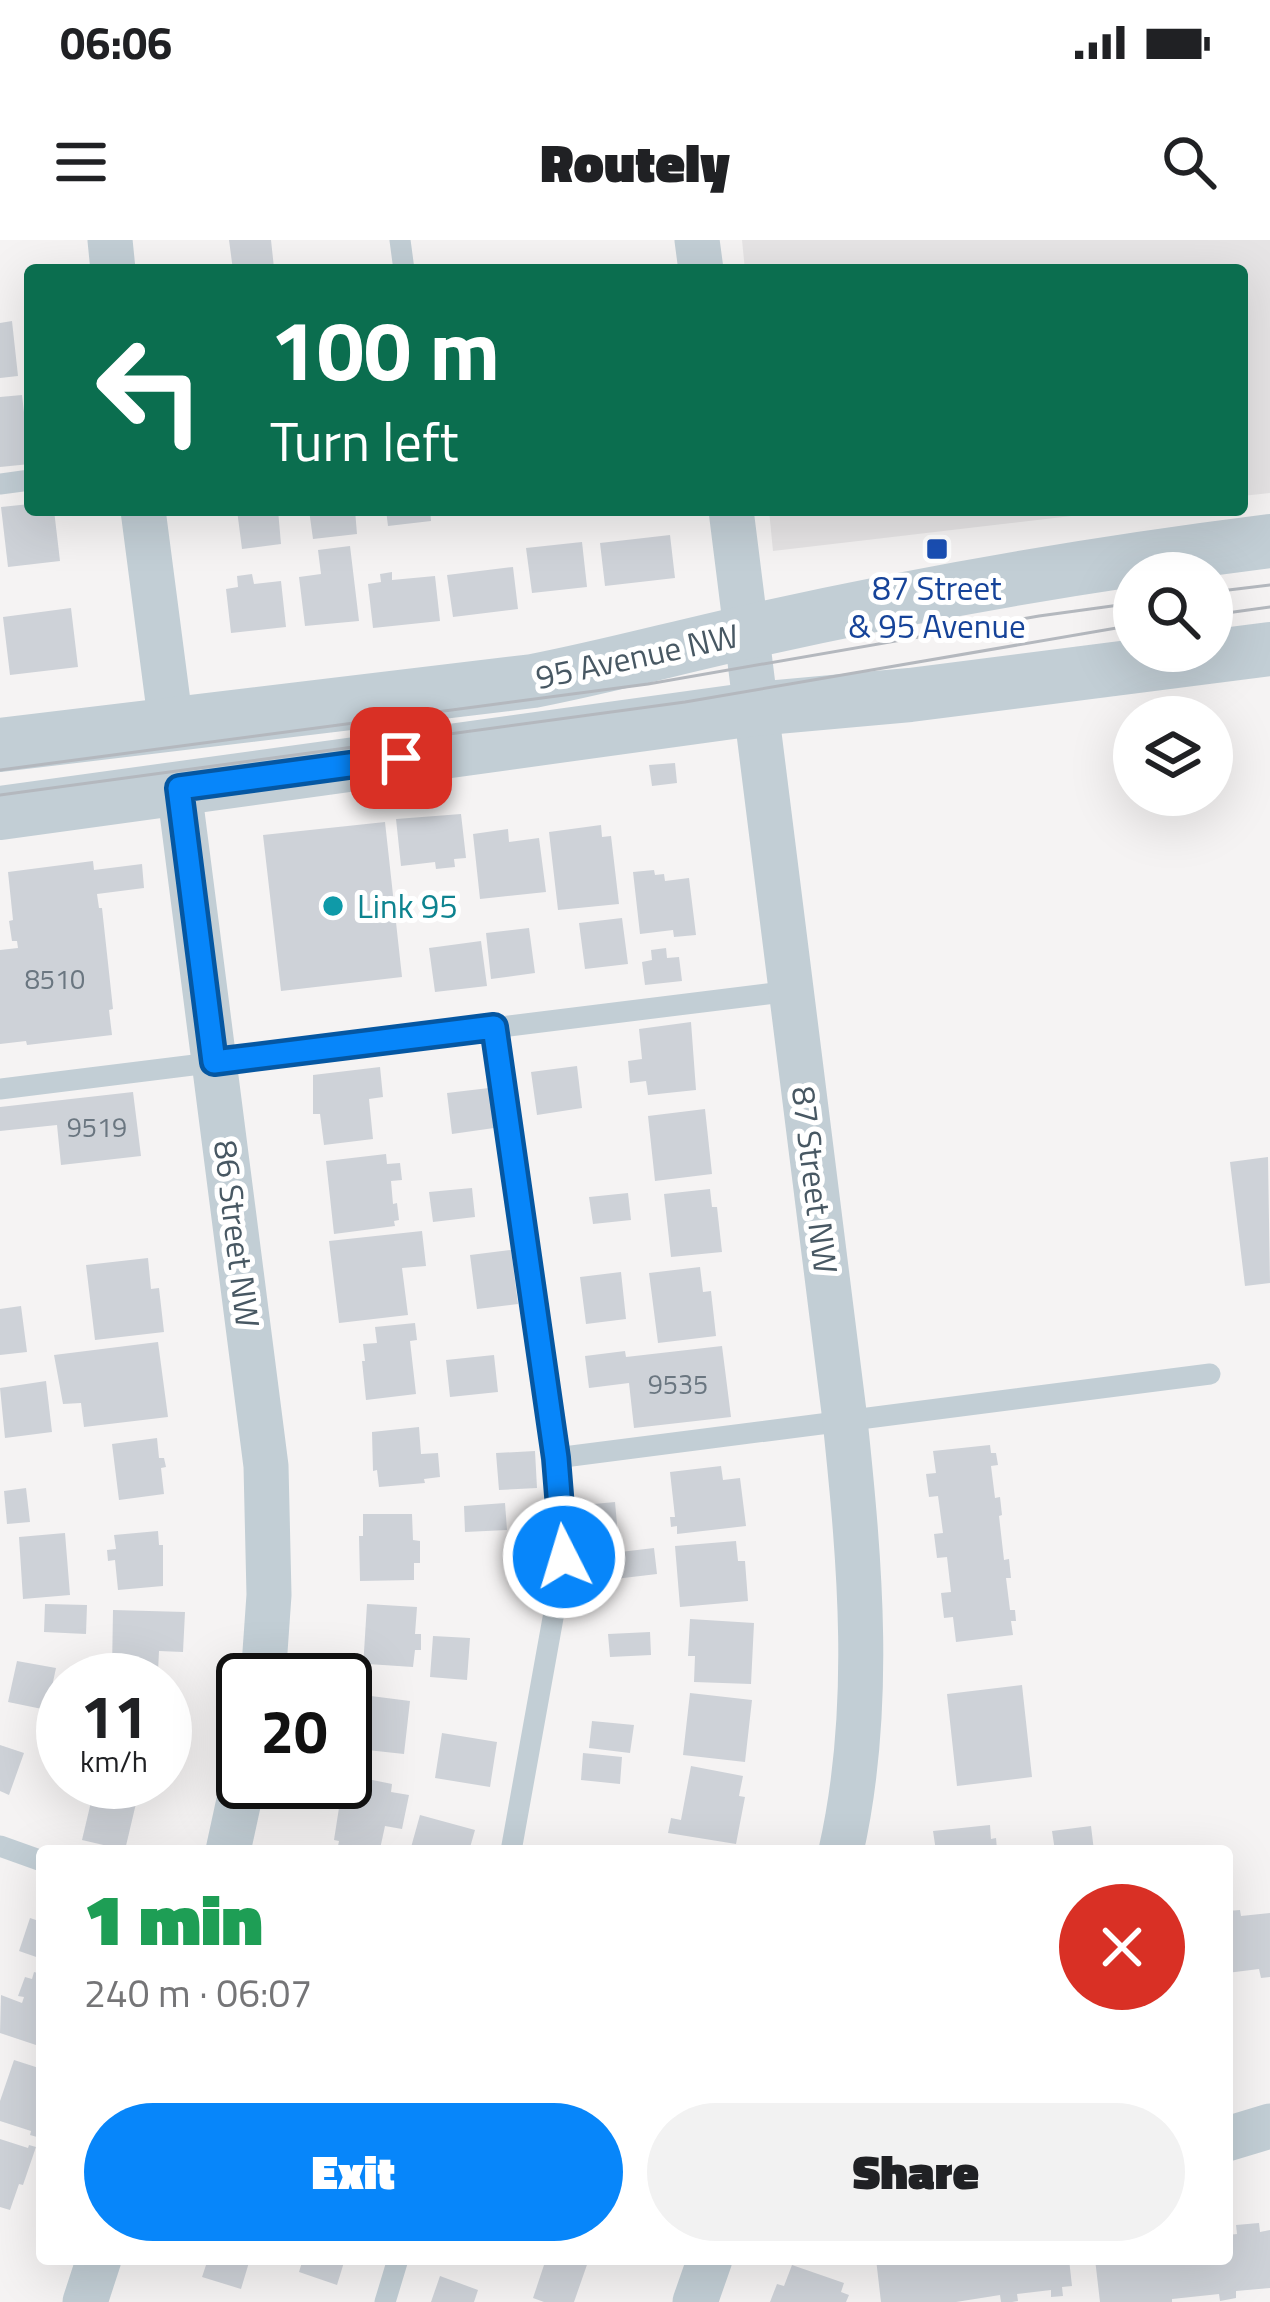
<!DOCTYPE html>
<meta charset="utf-8">
<style>
:root{--surface:#fff;--page:#f2f2f2;--text:#202124;--muted:#757577;--accent:#0786fa}
body{margin:0;font-family:"Titillium Web",sans-serif;background:var(--page);color:var(--text);height:100vh;display:flex;flex-direction:column;font-size:45px;white-space:nowrap}
*{box-sizing:border-box;margin:0}
p{font-size:39px;color:var(--muted)}
.icon{flex:none;width:66px;height:66px;fill:none;stroke:currentColor;stroke-width:2;stroke-linecap:round;stroke-linejoin:round}
.map{position:relative;flex:1;overflow:hidden}
.panel{position:absolute;left:36px;top:1605px;width:1197px;height:420px;display:flex;flex-direction:column;background:var(--surface);border-radius:12px;box-shadow:0 12px 48px #0002}
.panel>*{flex:none}
.guide{position:absolute;left:24px;top:24px;width:1224px;height:252px;border-radius:12px;box-shadow:0 12px 48px #0002;background:#0b6e4f;color:#fff;overflow:hidden}
.tools{position:absolute;left:1113px;top:312px;display:grid;gap:24px}
.tools a{display:grid;place-items:center;width:120px;height:120px;border-radius:50%;background:var(--surface);box-shadow:0 12px 48px #0002;font-size:60px}
.speed{position:absolute;left:36px;top:1413px;display:flex;gap:24px;font-size:60px;font-weight:700;text-align:center}
.speed>*{display:grid;place-content:center;width:156px;height:156px;border-radius:50%;background:var(--surface);box-shadow:0 12px 48px #0002;line-height:1}
.speed small{font-size:30px;font-weight:400}
.speed .limit{border:6px solid #111;border-radius:18px;background:#fff;color:#111}
.pin{position:absolute;display:grid;place-items:center;width:102px;height:102px;color:#fff;margin:-51px;border-radius:24px;box-shadow:0 6px 18px #0006}
.me{position:absolute;width:132px;margin:-66px;rotate:355deg;stroke-linejoin:round;filter:drop-shadow(0 0 9px #0008)}
.turn{display:flex;align-items:center;gap:42px;height:252px;padding:0 48px;font-size:54px}
.turn .icon{width:156px;height:156px;stroke-width:2.5}
.turn b{display:block;font-size:84px;line-height:102px}
.round{display:grid;place-items:center;flex:none;width:126px;height:126px;border-radius:63px;background:var(--page)}
.overview{display:flex;align-items:center;justify-content:space-between;height:204px;padding:0 48px}
h1{font-size:72px;font-weight:800;line-height:90px;color:#1e9e55}
.button{display:flex;gap:24px;margin-top:auto;padding:24px 48px}
.button a{flex:1;height:138px;border-radius:72px;background:var(--accent);color:#fff;font-size:48px;font-weight:800;line-height:138px;text-align:center}
.button a+a{background:var(--page);color:var(--text)}
.status{display:flex;justify-content:space-between;align-items:center;height:84px;padding:0 60px;background:var(--surface);direction:ltr}
.status svg{height:33px;fill:currentColor}
header{display:flex;justify-content:space-between;align-items:center;height:156px;padding:0 48px;background:var(--surface);font-size:54px;font-weight:800}
.map>svg:first-child{display:block}
.education{fill:#e6e4e5}
.building{fill:#ced2d8}
.lines{fill:none;stroke-linecap:round;stroke-linejoin:round}
.service{stroke:#c2ced5;stroke-width:21}
.minor{stroke:#c2ced5;stroke-width:45}
.tertiary{stroke:#c2ced5;stroke-width:54}
.tram{stroke:#b4b8be;stroke-width:3}
.route-casing{stroke:#0557a2;stroke-width:30}
.route{stroke:#0786fa;stroke-width:21}
.transit-dot{fill:#1a4fb4;stroke:#fff;stroke-width:4.5}
.culture-dot{fill:#0f9aa8;stroke:#fff;stroke-width:4.5}
.labels{text-anchor:middle;stroke-width:10;stroke-linejoin:round;paint-order:stroke}
.number-label{font-size:27px;fill:#6a7680}
.transit-label{font-size:33px;fill:#164399;stroke:#fff}
.street-label{font-size:33px;fill:#485863;stroke:#fff}
.culture-label{font-size:33px;fill:#0d838f;stroke:#fff;text-anchor:start}
</style>
<div class="status"><b>06:06</b><svg viewBox="0 0 49 12"><path d="M0 12V9h3v3zM5 12V6h3v6zM10 12V3h3v9zM15 12V0h3v12zM26 1h20v11H26zM47 4h2v5h-2z"/></svg></div>
<header><svg class="icon" aria-label="menu" viewBox="0 0 24 24"><path d="M4 6h16M4 12h16M4 18h16"/></svg>Routely<svg class="icon" aria-label="search" viewBox="0 0 24 24"><circle cx="10" cy="10" r="6"/><path d="M15 15l6 6"/></svg></header>
<div class="map">
<svg width="1270" height="2062" viewBox="0 0 1270 2062">
<rect width="100%" height="100%" fill="#f5f3f3"/>
<!-- education -->
<path class="education" d="M 742,0 L 1270,0 L 1270,253 L 1242,256 L 1242,30 L 745,30 Z
M 769,270 L 1123,270 L 773,311 Z"/>
<!-- building -->
<path class="building" d="M 229,0 L 271,0 L 274,28 L 233,30 Z
M 12,81 L 18,136 L 0,138 L 0,83 Z
M 22,155 L 30,224 L 0,227 L 0,157 Z
M 30,264 L 30,270 L 54,270 L 60,321 L 8,327 L 1,267 Z
M 237,270 L 278,270 L 281,304 L 242,309 Z
M 309,270 L 355,270 L 357,294 L 313,299 Z
M 386,270 L 430,270 L 431,281 L 388,286 Z
M 670,295 L 675,338 L 605,346 L 600,303 Z
M 582,302 L 587,347 L 532,353 L 526,308 Z
M 350,306 L 359,381 L 305,386 L 299,337 L 321,334 L 318,310 Z
M 513,327 L 518,369 L 453,377 L 447,335 Z
M 392,332 L 392,340 L 435,336 L 440,381 L 373,388 L 368,344 L 381,342 L 380,334 Z
M 252,334 L 254,344 L 281,341 L 286,387 L 231,393 L 226,349 L 238,347 L 237,336 Z
M 71,368 L 78,427 L 10,435 L 3,377 Z
M 675,523 L 677,543 L 652,546 L 649,525 Z
M 461,574 L 466,618 L 454,619 L 455,627 L 436,629 L 435,622 L 401,626 L 396,579 Z
M 385,582 L 402,737 L 281,751 L 263,595 Z
M 601,585 L 602,597 L 611,596 L 619,664 L 558,670 L 549,592 Z
M 508,589 L 509,602 L 539,598 L 546,652 L 480,659 L 473,594 Z
M 93,621 L 94,630 L 142,624 L 144,648 L 97,654 L 99,668 L 102,668 L 113,769 L 109,770 L 112,795 L 27,805 L 26,801 L 0,804 L 0,710 L 18,708 L 17,701 L 12,701 L 9,681 L 13,680 L 8,632 Z
M 654,630 L 655,635 L 664,634 L 665,641 L 689,638 L 696,695 L 674,697 L 673,690 L 640,694 L 633,632 Z
M 622,678 L 628,724 L 585,729 L 579,683 Z
M 529,688 L 535,733 L 491,739 L 486,693 Z
M 481,701 L 487,746 L 435,752 L 429,708 Z
M 666,708 L 667,718 L 679,717 L 682,741 L 645,745 L 642,722 L 652,720 L 651,710 Z
M 691,782 L 696,850 L 648,855 L 646,841 L 630,843 L 628,821 L 642,819 L 639,789 Z
M 577,826 L 582,868 L 537,875 L 531,832 Z
M 380,827 L 383,857 L 369,859 L 373,899 L 324,905 L 320,874 L 313,874 L 313,835 Z
M 489,848 L 494,888 L 452,894 L 447,853 Z
M 133,852 L 141,916 L 61,925 L 57,885 L 0,891 L 0,867 Z
M 705,869 L 712,934 L 655,941 L 648,876 Z
M 386,914 L 387,924 L 400,923 L 402,940 L 391,941 L 393,964 L 397,963 L 399,980 L 394,981 L 395,986 L 334,994 L 326,921 Z
M 1268,917 L 1270,1043 L 1245,1046 L 1230,922 Z
M 472,948 L 475,977 L 433,982 L 429,952 Z
M 710,949 L 712,967 L 717,967 L 722,1012 L 671,1017 L 664,954 Z
M 628,953 L 631,980 L 593,984 L 589,957 Z
M 422,991 L 426,1026 L 402,1028 L 408,1075 L 339,1083 L 329,1001 Z
M 511,1010 L 518,1064 L 477,1069 L 470,1015 Z
M 148,1018 L 151,1049 L 159,1048 L 164,1092 L 95,1100 L 86,1025 Z
M 700,1027 L 703,1052 L 711,1051 L 716,1096 L 658,1103 L 649,1033 Z
M 621,1032 L 626,1079 L 586,1084 L 580,1037 Z
M 21,1066 L 27,1112 L 0,1115 L 0,1069 Z
M 415,1083 L 417,1100 L 410,1101 L 416,1154 L 366,1160 L 362,1121 L 365,1121 L 363,1104 L 377,1103 L 375,1087 Z
M 158,1102 L 168,1177 L 84,1187 L 81,1163 L 63,1164 L 54,1115 Z
M 722,1106 L 731,1177 L 634,1188 L 629,1143 L 589,1148 L 585,1116 L 625,1111 L 626,1117 Z
M 494,1115 L 498,1152 L 450,1157 L 446,1120 Z
M 46,1141 L 52,1192 L 5,1198 L 0,1148 Z
M 419,1187 L 421,1214 L 438,1213 L 440,1237 L 424,1239 L 425,1243 L 379,1247 L 377,1230 L 373,1231 L 372,1192 Z
M 157,1198 L 159,1218 L 164,1218 L 166,1227 L 161,1228 L 164,1254 L 119,1260 L 112,1204 Z
M 990,1205 L 991,1213 L 996,1213 L 998,1225 L 991,1226 L 995,1258 L 1000,1257 L 1002,1275 L 999,1276 L 1004,1320 L 1009,1319 L 1011,1338 L 1006,1338 L 1010,1370 L 1015,1370 L 1016,1381 L 1011,1381 L 1013,1395 L 956,1402 L 953,1377 L 944,1378 L 941,1353 L 951,1352 L 947,1317 L 937,1318 L 934,1294 L 943,1293 L 938,1256 L 929,1257 L 926,1234 L 936,1233 L 933,1211 Z
M 535,1211 L 537,1248 L 499,1250 L 496,1213 Z
M 721,1226 L 723,1240 L 740,1238 L 746,1286 L 677,1294 L 677,1286 L 671,1287 L 670,1277 L 675,1277 L 670,1232 Z
M 26,1248 L 30,1282 L 7,1284 L 4,1251 Z
M 615,1262 L 619,1306 L 588,1309 L 583,1265 Z
M 505,1263 L 507,1290 L 465,1292 L 464,1266 Z
M 363,1274 L 412,1274 L 413,1300 L 420,1301 L 420,1323 L 414,1323 L 414,1340 L 360,1341 L 359,1296 L 363,1296 Z
M 158,1291 L 159,1305 L 163,1305 L 163,1346 L 118,1350 L 115,1320 L 108,1321 L 107,1310 L 116,1309 L 114,1295 Z
M 65,1293 L 70,1355 L 23,1359 L 19,1297 Z
M 736,1301 L 738,1321 L 745,1321 L 748,1361 L 680,1367 L 675,1306 Z
M 654,1308 L 657,1334 L 615,1339 L 612,1313 Z
M 45,1364 L 87,1365 L 86,1394 L 44,1392 Z
M 367,1364 L 417,1367 L 415,1394 L 421,1394 L 421,1410 L 415,1410 L 413,1427 L 368,1424 L 368,1428 L 363,1428 Z
M 113,1370 L 185,1372 L 183,1412 L 159,1411 L 158,1431 L 112,1430 Z
M 690,1379 L 754,1383 L 751,1444 L 694,1442 L 695,1416 L 688,1416 Z
M 650,1392 L 651,1415 L 610,1417 L 608,1394 Z
M 433,1396 L 470,1398 L 467,1440 L 430,1437 Z
M 17,1421 L 56,1428 L 47,1470 L 8,1462 Z
M 1022,1445 L 1032,1537 L 957,1546 L 947,1454 Z
M 690,1453 L 752,1460 L 745,1522 L 683,1515 Z
M 363,1455 L 410,1461 L 404,1514 L 358,1509 Z
M 592,1481 L 634,1485 L 630,1513 L 589,1508 Z
M 442,1493 L 497,1502 L 490,1547 L 435,1538 Z
M 0,1505 L 24,1513 L 9,1555 L 0,1551 Z
M 583,1513 L 622,1517 L 620,1544 L 581,1540 Z
M 691,1526 L 743,1536 L 739,1556 L 745,1557 L 736,1604 L 668,1593 L 671,1578 L 681,1580 Z
M 348,1535 L 392,1544 L 391,1552 L 409,1555 L 402,1589 L 385,1586 L 380,1609 L 370,1607 L 370,1611 L 362,1611 L 338,1606 L 339,1601 L 334,1600 L 343,1542 Z
M 95,1545 L 138,1555 L 125,1610 L 82,1600 Z
M 420,1575 L 475,1590 L 469,1611 L 410,1611 Z
M 990,1585 L 991,1599 L 996,1598 L 997,1609 L 936,1611 L 933,1591 Z
M 1091,1586 L 1094,1611 L 1055,1611 L 1052,1591 Z
M 1240,1670 L 1241,1676 L 1270,1673 L 1270,1737 L 1261,1738 L 1259,1729 L 1227,1733 L 1227,1671 Z
M 30,1678 L 42,1682 L 42,1719 L 19,1711 Z
M 34,1732 L 42,1734 L 42,1807 L 0,1793 L 1,1755 L 22,1763 L 24,1757 L 18,1756 L 25,1737 L 32,1739 Z
M 14,1820 L 42,1829 L 42,1882 L 37,1897 L 30,1895 L 31,1891 L 0,1881 L 0,1861 Z
M 0,1899 L 28,1908 L 29,1905 L 36,1907 L 23,1945 L 19,1944 L 10,1970 L 0,1967 Z
M 1259,1983 L 1260,1992 L 1270,1990 L 1270,2048 L 1236,2051 L 1236,2058 L 1220,2061 L 1219,2054 L 1172,2059 L 1172,2062 L 1100,2062 L 1095,2019 L 1227,2019 L 1227,1995 L 1237,1994 L 1236,1985 Z
M 208,2019 L 250,2019 L 241,2049 L 202,2037 Z
M 303,2019 L 345,2019 L 337,2045 L 299,2032 Z
M 546,2019 L 589,2019 L 574,2062 L 544,2062 L 533,2058 Z
M 876,2019 L 1069,2019 L 1072,2046 L 1062,2047 L 1063,2056 L 1051,2057 L 1051,2050 L 1017,2054 L 1018,2061 L 1012,2062 L 1001,2062 L 1000,2055 L 956,2062 L 881,2062 Z
M 792,2025 L 844,2043 L 841,2052 L 849,2055 L 846,2062 L 770,2062 L 777,2044 L 784,2046 Z
M 440,2036 L 478,2050 L 474,2062 L 431,2062 Z"/>
<g class="lines">
<!-- service -->
<path class="service" d="M 400,0 L 404,30
M 0,244 L 30,240
M 494,787 L 556,1218 L 564,1317 L 511,1611
M 0,849 L 791,751
M 556,1218 L 1210,1134
M 0,1606 L 42,1621
M 385,2062 L 398,2019"/>
<!-- minor -->
<path class="minor" d="M 110,0 L 113,30
M 697,0 L 701,30
M 143,270 L 171,485
M 731,270 L 845,1180 C 860,1323 873,1468 841,1611
M 179,549 L 266,1226 L 269,1355 L 263,1440
M 228,1611 L 243,1542
M 1227,1899 L 1270,1886
M 85,2062 L 99,2019
M 695,2062 L 710,2019"/>
<!-- tertiary -->
<path class="tertiary" d="M 0,505 L 533,441 C 605,427 675,408 747,392 C 919,353 1095,323 1270,301
M 0,573 L 754,469 L 910,455 L 1270,409"/>
<!-- tram -->
<path class="tram" d="M 1212,352 L 1270,345
M 1212,375 L 1270,367
M 0,530 L 648,444 L 1039,376 L 1134,363
M 0,555 L 685,462 L 1134,385"/>
</g>
<g class="lines">
<defs>
<path id="route" d="M 401,518 L 179,548 L 214,822 L 494,787 L 556,1218 L 564,1317"/>
</defs>
<!-- route casing -->
<use href="#route" class="route-casing"/>
<!-- route -->
<use href="#route" class="route"/>
</g>
<!-- markers -->
<rect class="transit-dot" x="925" y="297" width="24" height="24" rx="6"/>
<circle class="culture-dot" cx="333" cy="666" r="12"/>
<g class="labels">
<!-- number labels -->
<g class="number-label">
<text x="55" y="749">8510</text>
<text x="97" y="897">9519</text>
<text x="678" y="1154">9535</text>
</g>
<!-- transit labels -->
<g class="transit-label">
<text x="937" y="360">87 Street<tspan x="937" dy="38">&amp; 95 Avenue</tspan></text>
</g>
<!-- street labels -->
<g class="street-label">
<text transform="translate(637 416) rotate(-12)" y="12">95 Avenue NW</text>
<text transform="translate(815 940) rotate(83)" y="12">87 Street NW</text>
<text transform="translate(237 994) rotate(83)" y="12">86 Street NW</text>
</g>
<!-- culture labels -->
<g class="culture-label">
<text x="357" y="678">Link 95</text>
</g>
</g>
</svg>
<div class="tools">
<a><svg class="icon" aria-label="search" viewBox="0 0 24 24"><circle cx="10" cy="10" r="6"/><path d="M15 15l6 6"/></svg></a>
<a><svg class="icon" aria-label="layers" viewBox="0 0 24 24"><path d="M12 4l9 5-9 5-9-5zM3 14l9 5 9-5"/></svg></a>
</div>
<div class="speed"><div>11<small>km/h</small></div><div class="limit">20</div></div>
<div class="pin" style="left:401px;top:518px;background:#d93025"><svg class="icon" aria-label="arrive" viewBox="0 0 24 24"><path d="M6 21V4h12l-3 4 3 4H6"/></svg></div>
<svg class="me" style="left:564px;top:1317px" viewBox="-20 -20 40 40"><circle r="17" fill="#0786fa" stroke="#fff" stroke-width="3"/><path d="M0-11L8 9 0 5-8 9z" fill="#fff"/></svg>
<div class="guide">
<div class="turn"><svg class="icon" aria-label="left" viewBox="0 0 24 24"><path d="M17 20v-9H6M10 6l-5 5 5 5"/></svg><div><b>100 m</b>Turn left</div></div>
</div>
<section class="panel">
<div class="overview"><div><h1>1 min</h1><p>240 m · 06:07</p></div><a class="round" style="background:#d93025;color:#fff"><svg class="icon" aria-label="close" viewBox="0 0 24 24"><path d="M6 6l12 12M18 6L6 18"/></svg></a></div>
<div class="button"><a>Exit</a><a>Share</a></div>
</section>
</div>
